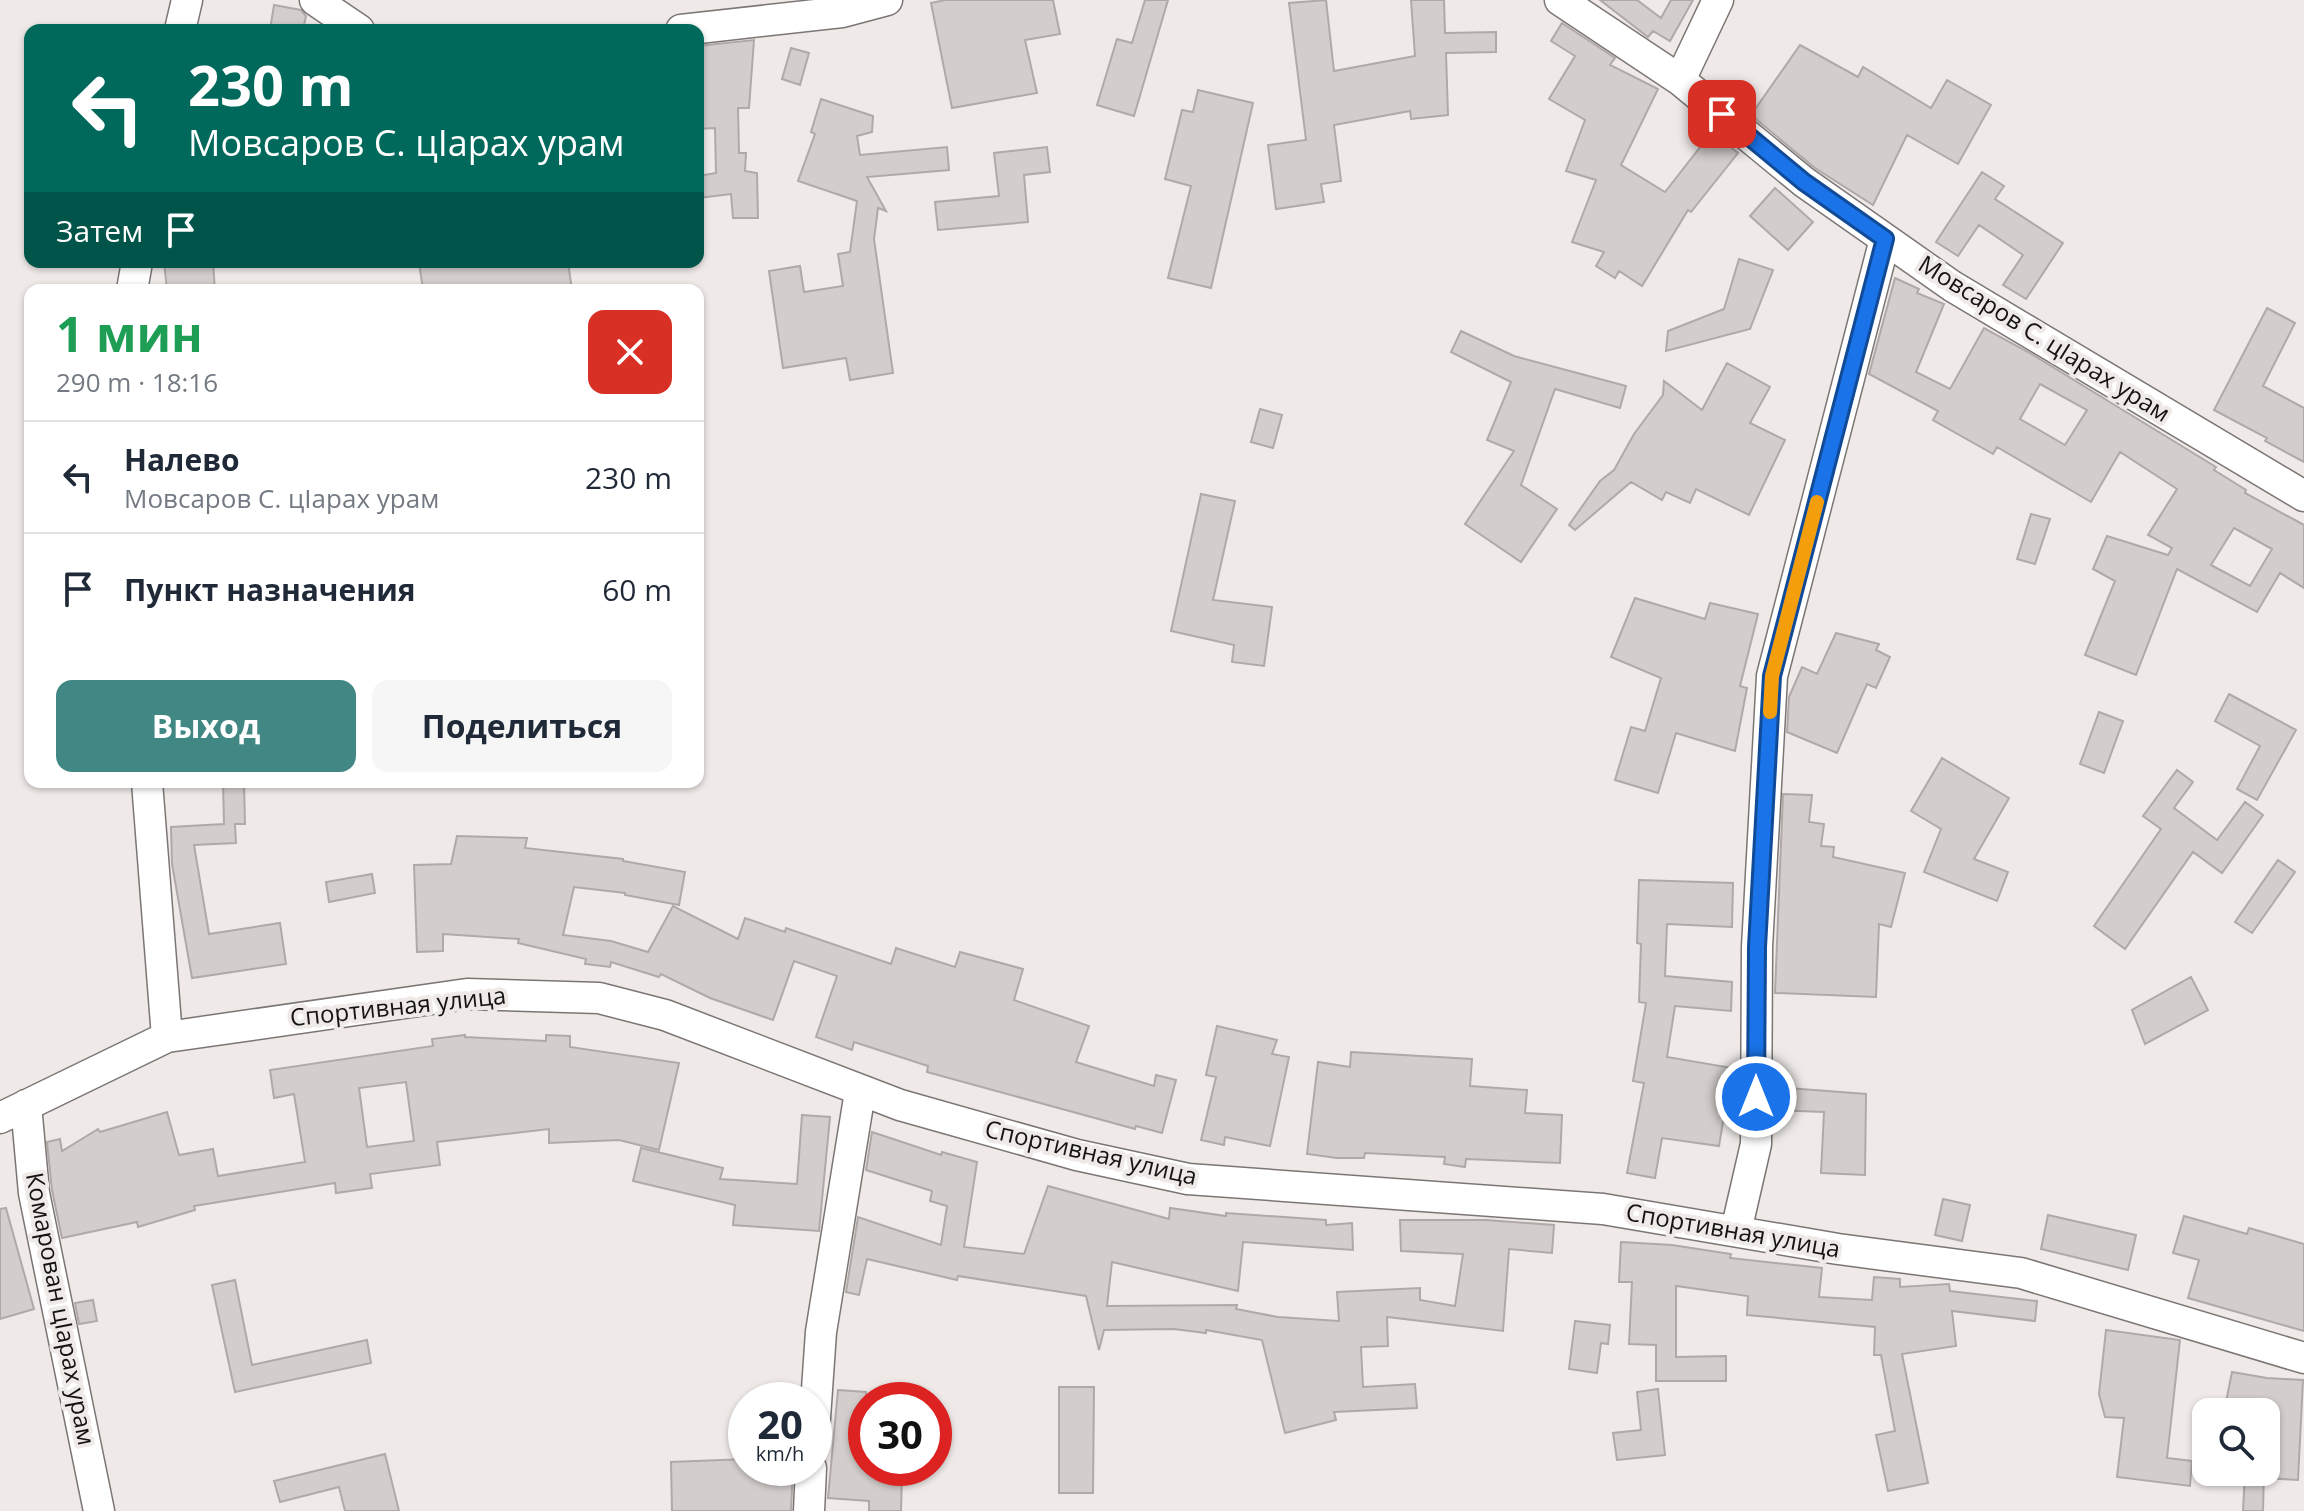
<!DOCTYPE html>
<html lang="ru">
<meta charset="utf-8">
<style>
:root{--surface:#fff;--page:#f6f6f7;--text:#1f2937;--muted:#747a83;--line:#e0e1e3;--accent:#418884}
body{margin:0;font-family:"Open Sans",sans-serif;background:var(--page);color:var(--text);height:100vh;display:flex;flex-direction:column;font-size:30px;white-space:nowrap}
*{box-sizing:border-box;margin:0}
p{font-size:26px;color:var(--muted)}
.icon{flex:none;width:44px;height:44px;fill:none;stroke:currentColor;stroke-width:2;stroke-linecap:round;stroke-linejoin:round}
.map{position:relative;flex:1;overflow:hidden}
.panel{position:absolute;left:24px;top:284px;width:680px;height:504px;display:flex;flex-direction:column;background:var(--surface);border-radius:16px;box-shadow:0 2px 6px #0004}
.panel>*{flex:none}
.guide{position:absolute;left:24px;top:24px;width:680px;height:244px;border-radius:16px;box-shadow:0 2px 6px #0004;background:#00695c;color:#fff;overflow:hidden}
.controls{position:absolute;left:2192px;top:1398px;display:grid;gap:16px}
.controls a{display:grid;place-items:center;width:88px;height:88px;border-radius:16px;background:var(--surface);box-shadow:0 2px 6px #0004;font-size:40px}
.speed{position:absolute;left:728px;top:1382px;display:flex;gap:16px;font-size:40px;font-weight:700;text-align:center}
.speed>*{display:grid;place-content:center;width:104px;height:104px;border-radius:50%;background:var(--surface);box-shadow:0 2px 6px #0004;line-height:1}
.speed small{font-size:20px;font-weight:400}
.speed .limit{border:12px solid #d22;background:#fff;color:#111}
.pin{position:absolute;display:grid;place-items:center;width:68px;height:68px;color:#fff;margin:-34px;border-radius:16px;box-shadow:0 4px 12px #0006}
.me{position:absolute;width:88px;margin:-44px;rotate:0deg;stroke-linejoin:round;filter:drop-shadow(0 0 6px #0008)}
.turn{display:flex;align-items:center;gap:28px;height:168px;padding:0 32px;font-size:36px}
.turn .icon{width:104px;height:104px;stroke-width:2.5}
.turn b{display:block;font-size:56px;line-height:68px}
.then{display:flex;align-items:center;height:76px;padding:0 32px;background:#0003;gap:16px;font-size:30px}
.round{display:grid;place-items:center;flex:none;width:84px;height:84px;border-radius:16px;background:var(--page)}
.overview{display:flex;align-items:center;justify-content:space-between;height:136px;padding:0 32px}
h1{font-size:48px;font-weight:700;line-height:60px;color:#1e9e55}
.primary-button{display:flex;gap:16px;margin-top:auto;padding:16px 32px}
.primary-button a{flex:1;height:92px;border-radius:16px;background:var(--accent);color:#fff;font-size:32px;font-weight:700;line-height:92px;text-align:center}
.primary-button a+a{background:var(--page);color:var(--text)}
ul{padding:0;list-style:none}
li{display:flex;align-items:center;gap:24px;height:112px;padding:0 32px;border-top:2px solid var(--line)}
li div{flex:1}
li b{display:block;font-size:30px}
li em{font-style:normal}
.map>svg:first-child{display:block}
.building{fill:#d3cecc;stroke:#afaaa8;stroke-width:2;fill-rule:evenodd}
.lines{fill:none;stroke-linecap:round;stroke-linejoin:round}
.street-casing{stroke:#7b7674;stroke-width:33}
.street{stroke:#fff;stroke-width:30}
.route-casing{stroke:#114b97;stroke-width:20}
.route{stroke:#1a73e8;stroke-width:14}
.slow{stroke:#f59e0b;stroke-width:14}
.labels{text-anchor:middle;stroke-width:8;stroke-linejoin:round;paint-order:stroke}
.street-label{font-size:24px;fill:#151313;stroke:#efeae8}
</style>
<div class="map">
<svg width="2304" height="1511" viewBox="0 0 2304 1511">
<rect width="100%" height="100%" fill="#efeae8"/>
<!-- building -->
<path class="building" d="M 945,0 L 1053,0 L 1060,34 L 1025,40 L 1037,93 L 952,108 L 931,3 Z
M 1145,0 L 1168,0 L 1134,116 L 1097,105 L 1117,39 L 1132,43 Z
M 1326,0 L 1334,71 L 1415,56 L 1411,0 L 1444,0 L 1445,33 L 1496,32 L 1496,52 L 1446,53 L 1448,115 L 1411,119 L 1410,111 L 1334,125 L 1341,181 L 1321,184 L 1324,202 L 1276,209 L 1268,145 L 1306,140 L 1289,3 Z
M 1600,0 L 1637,0 L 1661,18 L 1671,0 L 1693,0 L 1670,41 L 1653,31 L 1648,37 Z
M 274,5 L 301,10 L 306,16 L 303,30 L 270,30 Z
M 1562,23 L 1615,58 L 1610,65 L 1658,89 L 1621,165 L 1665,192 L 1712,132 L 1738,153 L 1691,212 L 1688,210 L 1642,286 L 1619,271 L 1615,278 L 1596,266 L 1604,252 L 1572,242 L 1596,180 L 1566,171 L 1585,120 L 1549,99 L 1575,56 L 1551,41 Z
M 754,40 L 749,108 L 738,108 L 739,153 L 746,153 L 745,171 L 757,173 L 758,218 L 733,218 L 731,194 L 698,198 L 698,176 L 716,173 L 715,128 L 698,129 L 698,46 Z
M 1800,45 L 1858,77 L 1863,67 L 1931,108 L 1947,80 L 1991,105 L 1958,164 L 1907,135 L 1873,205 L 1815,168 L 1751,115 Z
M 791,48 L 809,53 L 800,85 L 782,79 Z
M 1198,90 L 1253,103 L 1211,288 L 1168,278 L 1191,186 L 1165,179 L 1182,110 L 1193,112 Z
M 821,99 L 873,116 L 872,132 L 857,136 L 860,155 L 947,147 L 949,170 L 867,177 L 886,211 L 878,208 L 874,239 L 893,373 L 850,380 L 846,358 L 783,368 L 769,271 L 800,266 L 804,292 L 843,286 L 838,254 L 850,252 L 857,201 L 798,181 L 815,134 L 811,132 Z
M 1047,147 L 1050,172 L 1024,175 L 1028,222 L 938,230 L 935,202 L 999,196 L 994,153 Z
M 1982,172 L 2004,186 L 1995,199 L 2063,243 L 2026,299 L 2003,285 L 2023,255 L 1979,225 L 1958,256 L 1936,242 Z
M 1775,188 L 1813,222 L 1788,250 L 1750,216 Z
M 1739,259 L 1773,270 L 1750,329 L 1666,351 L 1668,331 L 1724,309 Z
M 164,262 L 213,262 L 215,290 L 167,290 Z
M 419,262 L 568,262 L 572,290 L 423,290 Z
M 1895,278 L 1919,289 L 1917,293 L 1944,304 L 1916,372 L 1950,389 L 1984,328 L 2028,352 L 2216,467 L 2214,470 L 2246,490 L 2245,493 L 2304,525 L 2304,588 L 2280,573 L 2257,612 L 2177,569 L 2136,675 L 2085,655 L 2115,581 L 2093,569 L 2107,536 L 2168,555 L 2172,548 L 2148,535 L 2177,489 L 2120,452 L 2091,502 L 1997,447 L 1993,454 L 1933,420 L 1938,411 L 1869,374 ZM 2040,384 L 2087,410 L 2065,445 L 2020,419 ZM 2234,528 L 2272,549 L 2250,586 L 2211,565 Z
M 2267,308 L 2295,323 L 2263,386 L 2304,408 L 2304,462 L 2265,441 L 2267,438 L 2214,410 Z
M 1461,331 L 1514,356 L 1626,386 L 1620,408 L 1555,389 L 1521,485 L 1557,509 L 1521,562 L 1465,524 L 1514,451 L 1487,440 L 1511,382 L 1451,352 Z
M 1727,363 L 1770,387 L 1750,423 L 1785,440 L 1749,515 L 1696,489 L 1690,503 L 1666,492 L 1662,500 L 1631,482 L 1575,530 L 1569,525 L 1600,481 L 1614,470 L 1634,434 L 1663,395 L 1664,381 L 1702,410 Z
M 1260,409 L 1282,415 L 1273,448 L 1251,442 Z
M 1201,494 L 1235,501 L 1213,600 L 1272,607 L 1264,666 L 1232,662 L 1234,645 L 1171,631 Z
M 2031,514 L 2050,519 L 2035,564 L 2017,559 Z
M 1635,598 L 1705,619 L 1710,603 L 1758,614 L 1740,686 L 1747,688 L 1735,751 L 1676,733 L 1658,793 L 1615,780 L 1631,727 L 1645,731 L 1661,678 L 1611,657 Z
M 1836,633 L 1879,644 L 1876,650 L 1890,657 L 1876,688 L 1867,684 L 1837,753 L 1787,732 L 1789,697 L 1802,667 L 1817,674 Z
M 2229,694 L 2296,730 L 2257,800 L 2237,789 L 2260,746 L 2215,721 Z
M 2099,712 L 2123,721 L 2104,773 L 2080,764 Z
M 1942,758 L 2009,798 L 1974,859 L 2008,872 L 1997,901 L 1924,872 L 1941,829 L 1911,811 Z
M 2177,770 L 2193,782 L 2174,808 L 2217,840 L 2245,802 L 2263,815 L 2222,873 L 2193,852 L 2125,949 L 2094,926 L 2161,829 L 2143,816 Z
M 223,782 L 244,782 L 245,824 L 235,824 L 236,843 L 194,845 L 209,934 L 280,923 L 286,964 L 192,978 L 172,864 L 171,827 L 224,824 Z
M 1783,794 L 1812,795 L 1809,822 L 1824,824 L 1821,846 L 1834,847 L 1833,857 L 1905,873 L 1891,927 L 1879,924 L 1876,997 L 1775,993 Z
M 457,836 L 527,838 L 525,848 L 623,859 L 623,861 L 685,872 L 679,905 L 625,895 L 625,893 L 574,887 L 563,935 L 611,941 L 648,952 L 673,906 L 738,939 L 745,918 L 785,932 L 786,928 L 891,964 L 896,948 L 955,967 L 960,952 L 1023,969 L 1014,1000 L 1089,1026 L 1076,1062 L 1154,1086 L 1156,1075 L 1176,1080 L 1162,1133 L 1136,1126 L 1135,1129 L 927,1072 L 928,1066 L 854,1042 L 852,1050 L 816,1037 L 837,976 L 794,961 L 773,1020 L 710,998 L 661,974 L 659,977 L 611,962 L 610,967 L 585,964 L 586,959 L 518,943 L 519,939 L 443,934 L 443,951 L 417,952 L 414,865 L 451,864 Z
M 2278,860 L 2295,872 L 2252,933 L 2235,922 Z
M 372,874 L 375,893 L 329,902 L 326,882 Z
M 1639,880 L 1733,883 L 1732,927 L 1667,924 L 1665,976 L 1732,982 L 1731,1011 L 1675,1006 L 1667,1057 L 1732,1068 L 1719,1146 L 1662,1138 L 1655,1178 L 1627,1173 L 1644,1083 L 1633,1081 L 1646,1003 L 1639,1002 L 1641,944 L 1637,943 Z
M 2191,977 L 2208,1010 L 2145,1044 L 2132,1010 Z
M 1217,1026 L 1277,1040 L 1272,1054 L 1289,1057 L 1270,1146 L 1225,1137 L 1224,1145 L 1201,1140 L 1216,1077 L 1206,1075 Z
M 465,1035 L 465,1037 L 546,1041 L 546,1035 L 570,1036 L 570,1047 L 679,1063 L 659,1150 L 619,1140 L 549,1143 L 549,1129 L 437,1142 L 440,1165 L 370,1174 L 372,1188 L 336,1193 L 335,1183 L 194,1206 L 195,1210 L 138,1227 L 137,1222 L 62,1238 L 52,1190 L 47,1142 L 60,1139 L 62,1151 L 98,1129 L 100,1132 L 167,1112 L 179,1155 L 213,1149 L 218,1176 L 305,1162 L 294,1094 L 274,1098 L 270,1070 L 433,1046 L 432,1039 ZM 406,1082 L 414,1141 L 367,1147 L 359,1088 Z
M 1351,1052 L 1472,1059 L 1470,1086 L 1527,1090 L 1525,1113 L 1562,1115 L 1560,1163 L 1466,1159 L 1465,1167 L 1444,1164 L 1445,1157 L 1365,1153 L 1364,1158 L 1337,1158 L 1307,1154 L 1318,1062 L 1350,1067 Z
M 1774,1087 L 1866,1094 L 1865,1175 L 1821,1173 L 1824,1112 L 1774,1110 Z
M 802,1115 L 830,1117 L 819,1231 L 733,1225 L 735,1205 L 633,1181 L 641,1148 L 723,1168 L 720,1179 L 797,1184 Z
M 872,1132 L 941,1155 L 942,1152 L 977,1162 L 964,1247 L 1024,1254 L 1048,1186 L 1169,1219 L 1170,1208 L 1226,1216 L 1226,1213 L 1326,1220 L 1326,1225 L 1352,1223 L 1353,1250 L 1243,1242 L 1238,1291 L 1112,1262 L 1107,1306 L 1237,1305 L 1236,1309 L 1278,1317 L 1339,1321 L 1337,1292 L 1420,1288 L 1420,1300 L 1455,1306 L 1463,1254 L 1401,1251 L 1400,1220 L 1486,1220 L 1554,1225 L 1552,1253 L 1509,1249 L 1503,1331 L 1387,1317 L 1388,1346 L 1361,1347 L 1363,1387 L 1415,1384 L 1417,1408 L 1334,1412 L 1336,1420 L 1285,1433 L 1262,1340 L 1206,1330 L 1206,1333 L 1174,1329 L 1104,1330 L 1099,1350 L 1086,1296 L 958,1276 L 957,1280 L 867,1259 L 859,1295 L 846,1292 L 858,1217 L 941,1245 L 947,1206 L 930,1201 L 932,1191 L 866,1170 Z
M 1943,1199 L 1970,1205 L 1962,1241 L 1935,1235 Z
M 6,1208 L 34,1309 L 0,1319 L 0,1209 Z
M 2048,1215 L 2136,1235 L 2128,1270 L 2041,1249 Z
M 2184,1216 L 2247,1234 L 2249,1228 L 2304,1244 L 2304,1331 L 2188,1298 L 2199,1260 L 2173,1253 Z
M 1621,1242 L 1672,1245 L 1731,1254 L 1730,1258 L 1822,1268 L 1819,1297 L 1872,1300 L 1874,1277 L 1900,1279 L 1900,1287 L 1949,1284 L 1950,1291 L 2037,1301 L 2035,1321 L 1952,1311 L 1956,1346 L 1902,1354 L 1928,1483 L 1888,1491 L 1876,1435 L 1895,1431 L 1881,1355 L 1874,1355 L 1875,1327 L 1747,1315 L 1748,1296 L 1676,1286 L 1676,1357 L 1726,1356 L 1726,1381 L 1656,1381 L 1656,1345 L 1629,1344 L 1632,1282 L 1619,1282 Z
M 235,1280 L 252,1365 L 367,1340 L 371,1363 L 235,1392 L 212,1285 Z
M 93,1300 L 97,1321 L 79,1324 L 75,1303 Z
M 1575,1321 L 1610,1325 L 1608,1344 L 1601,1343 L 1597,1373 L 1569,1369 Z
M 2106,1330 L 2180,1340 L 2167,1458 L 2192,1461 L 2190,1486 L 2117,1477 L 2124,1418 L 2105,1417 L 2099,1394 Z
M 2232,1372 L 2267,1378 L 2303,1380 L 2298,1480 L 2266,1478 L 2266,1412 L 2224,1412 Z
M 1059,1387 L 1094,1387 L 1093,1493 L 1059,1493 Z
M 1658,1389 L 1665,1455 L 1617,1460 L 1613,1433 L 1641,1430 L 1637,1392 Z
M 838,1390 L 866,1392 L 866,1472 L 902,1475 L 901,1511 L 869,1511 L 869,1501 L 828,1498 Z
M 385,1454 L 399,1511 L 345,1511 L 339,1487 L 280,1502 L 274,1481 Z
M 746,1459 L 746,1468 L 793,1468 L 791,1511 L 672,1511 L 671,1462 Z
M 2245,1472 L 2264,1472 L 2263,1511 L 2243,1511 Z"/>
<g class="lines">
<defs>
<path id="street" d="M 315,0 L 359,30
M 1560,0 L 1680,80 L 1804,182 L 1952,286 L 2304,496
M 180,30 L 187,0
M 681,30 L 842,12 L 887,0
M 1680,80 L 1718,0
M 132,290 L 137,262
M 147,782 L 167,1037
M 26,1105 L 34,1193 L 99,1511
M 0,1118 L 167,1037 L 467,994 L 599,998 L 665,1015 L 900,1105 L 1077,1155 L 1188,1179 L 1603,1209 L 1838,1249 L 2021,1273 L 2304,1358
M 1736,1231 L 1756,1144 L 1757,947 L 1772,676 L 1885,239
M 814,1432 L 821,1332 L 860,1092
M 809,1511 L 811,1468"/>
</defs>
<!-- street casing -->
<use href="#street" class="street-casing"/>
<!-- street -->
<use href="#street" class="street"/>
</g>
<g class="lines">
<defs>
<path id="route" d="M 1722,114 L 1804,182 L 1885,239 L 1772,676 L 1757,947 L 1756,1097"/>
</defs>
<!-- route casing -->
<use href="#route" class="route-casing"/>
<!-- route -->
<use href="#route" class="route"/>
<!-- slow -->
<path class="slow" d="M 1770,712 L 1772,676 L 1817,502"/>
</g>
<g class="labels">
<!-- street labels -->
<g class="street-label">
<text transform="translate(2044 339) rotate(32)" y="8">Мовсаров С. цIарах урам</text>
<text transform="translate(398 1007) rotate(-6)" y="8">Спортивная улица</text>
<text transform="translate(1091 1153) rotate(13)" y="8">Спортивная улица</text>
<text transform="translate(1733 1231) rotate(10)" y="8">Спортивная улица</text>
<text transform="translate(60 1309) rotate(79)" y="8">Комарован цIарах урам</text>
</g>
</g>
</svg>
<div class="controls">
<a><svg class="icon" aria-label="search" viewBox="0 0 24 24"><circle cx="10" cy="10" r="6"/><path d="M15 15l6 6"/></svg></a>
</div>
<div class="speed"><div>20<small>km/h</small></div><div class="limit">30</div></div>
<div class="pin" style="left:1722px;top:114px;background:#d93025"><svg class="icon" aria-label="arrive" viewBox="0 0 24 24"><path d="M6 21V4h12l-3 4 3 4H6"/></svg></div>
<svg class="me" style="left:1756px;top:1097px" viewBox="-20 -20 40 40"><circle r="17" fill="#1a73e8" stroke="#fff" stroke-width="3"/><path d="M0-11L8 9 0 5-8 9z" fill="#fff"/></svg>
<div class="guide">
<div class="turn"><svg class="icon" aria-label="left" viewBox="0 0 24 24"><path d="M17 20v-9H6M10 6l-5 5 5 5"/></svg><div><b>230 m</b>Мовсаров С. цIарах урам</div></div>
<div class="then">Затем<svg class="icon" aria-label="arrive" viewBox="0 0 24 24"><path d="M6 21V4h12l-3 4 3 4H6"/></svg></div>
</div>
<section class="panel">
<div class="overview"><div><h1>1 мин</h1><p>290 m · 18:16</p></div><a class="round" style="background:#d93025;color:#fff"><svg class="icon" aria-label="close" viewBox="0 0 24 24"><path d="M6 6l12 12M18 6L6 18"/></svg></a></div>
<ul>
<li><svg class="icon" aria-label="left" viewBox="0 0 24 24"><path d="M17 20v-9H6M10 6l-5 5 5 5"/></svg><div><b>Налево</b><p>Мовсаров С. цIарах урам</p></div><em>230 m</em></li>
<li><svg class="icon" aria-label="arrive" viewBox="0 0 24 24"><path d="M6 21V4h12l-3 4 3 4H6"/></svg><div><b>Пункт назначения</b></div><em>60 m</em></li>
</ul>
<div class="primary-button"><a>Выход</a><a>Поделиться</a></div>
</section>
</div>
